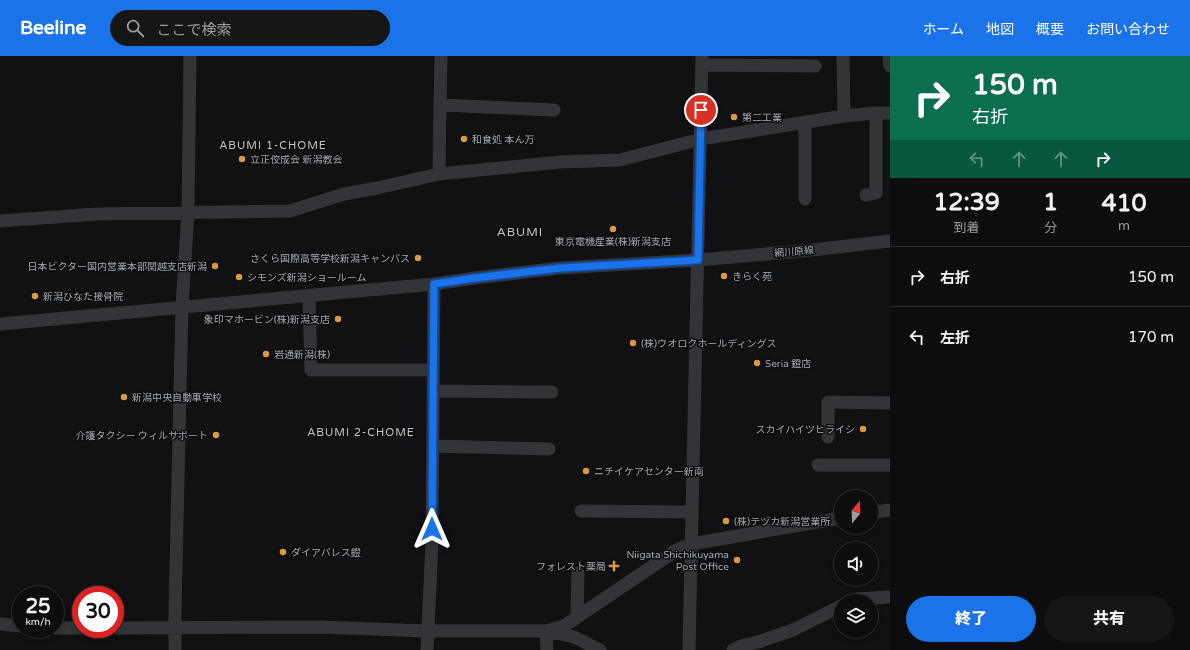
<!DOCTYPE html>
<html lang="ja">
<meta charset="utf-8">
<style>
:root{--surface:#0d0d0e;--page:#161617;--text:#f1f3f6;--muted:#9a9c9e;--line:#2d2d2e;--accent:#1a73e8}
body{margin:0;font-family:"Varela Round","Noto Sans JP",sans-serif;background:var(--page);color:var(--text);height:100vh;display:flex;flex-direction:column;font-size:15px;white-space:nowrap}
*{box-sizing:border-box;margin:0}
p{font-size:13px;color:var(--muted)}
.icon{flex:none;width:22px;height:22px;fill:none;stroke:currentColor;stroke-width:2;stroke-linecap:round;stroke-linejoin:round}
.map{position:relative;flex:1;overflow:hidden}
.details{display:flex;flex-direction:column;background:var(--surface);width:300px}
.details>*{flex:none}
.top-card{background:#0b6e4f;color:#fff;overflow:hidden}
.needle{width:26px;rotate:19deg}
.buttons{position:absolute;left:834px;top:434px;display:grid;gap:8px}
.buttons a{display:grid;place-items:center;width:44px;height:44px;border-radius:50%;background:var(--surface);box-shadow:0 2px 6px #0003,0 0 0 1px var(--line);font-size:20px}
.speed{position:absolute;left:12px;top:530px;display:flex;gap:8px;font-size:20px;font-weight:700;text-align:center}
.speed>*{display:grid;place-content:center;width:52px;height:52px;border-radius:50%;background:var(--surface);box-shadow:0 2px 6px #0003,0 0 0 1px var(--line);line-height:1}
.speed small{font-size:10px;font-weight:400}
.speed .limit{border:6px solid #d22;background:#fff;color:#111}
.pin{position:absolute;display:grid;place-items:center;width:34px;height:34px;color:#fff;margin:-17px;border:2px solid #fff;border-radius:50%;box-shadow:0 1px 4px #0007}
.me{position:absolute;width:44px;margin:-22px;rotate:0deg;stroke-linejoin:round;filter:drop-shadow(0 0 3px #0008)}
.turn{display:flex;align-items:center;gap:14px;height:84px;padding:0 16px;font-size:18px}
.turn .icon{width:52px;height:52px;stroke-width:2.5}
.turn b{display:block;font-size:28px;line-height:34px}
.lanes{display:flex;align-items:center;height:38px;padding:0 16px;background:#0003;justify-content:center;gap:20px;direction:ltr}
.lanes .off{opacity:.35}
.eta{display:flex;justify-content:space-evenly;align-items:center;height:68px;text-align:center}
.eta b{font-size:24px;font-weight:800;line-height:28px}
.button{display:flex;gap:8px;margin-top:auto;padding:8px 16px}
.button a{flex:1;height:46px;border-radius:24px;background:var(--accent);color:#fff;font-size:16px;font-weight:800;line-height:46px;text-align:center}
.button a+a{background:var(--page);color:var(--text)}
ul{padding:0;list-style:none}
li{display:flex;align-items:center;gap:12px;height:60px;padding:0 16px;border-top:1px solid var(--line)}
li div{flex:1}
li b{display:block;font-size:15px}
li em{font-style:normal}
header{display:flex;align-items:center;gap:24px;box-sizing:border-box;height:56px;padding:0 20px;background:var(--accent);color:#fff}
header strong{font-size:19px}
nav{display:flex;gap:22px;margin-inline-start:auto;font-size:14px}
.search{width:280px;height:36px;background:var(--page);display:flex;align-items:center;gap:10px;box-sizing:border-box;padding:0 14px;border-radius:22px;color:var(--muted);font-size:15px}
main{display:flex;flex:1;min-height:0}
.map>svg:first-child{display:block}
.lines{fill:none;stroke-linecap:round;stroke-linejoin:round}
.minor{stroke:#333437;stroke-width:13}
.route-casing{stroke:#114b97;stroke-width:10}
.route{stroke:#1a73e8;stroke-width:7}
.poi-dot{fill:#db9941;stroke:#0c0d0e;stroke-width:1.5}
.labels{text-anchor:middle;stroke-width:3;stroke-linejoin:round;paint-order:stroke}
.poi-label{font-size:10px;fill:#a4aab2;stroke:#0c0d0e;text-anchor:start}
.street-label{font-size:10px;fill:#a4aab2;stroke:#0c0d0e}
.neighbourhood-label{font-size:11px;letter-spacing:1px;fill:#c5c8ce;stroke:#0c0d0e}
.quarter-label{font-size:12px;letter-spacing:1px;fill:#c5c8ce;stroke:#0c0d0e}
</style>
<header>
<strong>Beeline</strong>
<div class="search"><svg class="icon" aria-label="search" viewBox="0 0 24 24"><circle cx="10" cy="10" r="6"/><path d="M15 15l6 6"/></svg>ここで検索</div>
<nav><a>ホーム</a><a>地図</a><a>概要</a><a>お問い合わせ</a></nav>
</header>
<main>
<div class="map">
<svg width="890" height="594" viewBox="0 0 890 594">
<rect width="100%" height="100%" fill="#111113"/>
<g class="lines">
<!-- minor -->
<path class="minor" d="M 843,0 L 844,60
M 889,0 L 890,10
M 702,9 L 815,10
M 440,49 L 554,54
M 439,118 L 440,49 L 441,0
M 866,139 L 876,137 L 876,57
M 805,143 L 805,66
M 0,165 L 97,158 L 290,155 L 344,138 L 377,132 L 439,118 L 560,106 L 620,104 L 701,83 L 844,60 L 876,57 L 890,57
M 309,240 L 311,314 L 433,314
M 0,268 L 434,228 L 475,222 L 560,212 L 698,204 L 812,194 L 890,185
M 433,335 L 552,336
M 828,381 L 828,346 L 890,347
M 433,390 L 549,393
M 818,409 L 890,409
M 581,455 L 692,456
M 871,457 L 890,454
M 852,545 L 857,543 L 890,541
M 577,561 L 578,517
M 0,568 L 21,570
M 55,572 L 81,572
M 115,572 L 321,571 L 427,575 L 546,575 L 564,570 L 675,495 L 691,488 L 841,462
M 175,594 L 175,554 L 182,251 L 188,156 L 190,0
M 427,594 L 432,486 L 434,228
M 547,594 L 546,575 L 562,578 L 574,581 L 600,594
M 689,594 L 702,0
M 733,594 L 744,589 L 758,586 L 793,574 L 841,550"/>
</g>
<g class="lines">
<defs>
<path id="route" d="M 432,473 L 434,228 L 475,222 L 560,212 L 698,204 L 701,54"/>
</defs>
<!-- route casing -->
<use href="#route" class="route-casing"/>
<!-- route -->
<use href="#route" class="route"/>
</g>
<!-- markers -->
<g class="poi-dot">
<circle cx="734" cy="61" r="4"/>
<circle cx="464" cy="83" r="4"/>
<circle cx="242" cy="103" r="4"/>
<circle cx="613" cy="173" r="4"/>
<circle cx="418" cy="202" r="4"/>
<circle cx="215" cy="210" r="4"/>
<circle cx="724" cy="220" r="4"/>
<circle cx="239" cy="221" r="4"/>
<circle cx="35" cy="240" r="4"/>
<circle cx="338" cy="263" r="4"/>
<circle cx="633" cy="287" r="4"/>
<circle cx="266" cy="298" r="4"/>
<circle cx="757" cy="307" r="4"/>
<circle cx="124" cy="341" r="4"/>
<circle cx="863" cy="373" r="4"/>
<circle cx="216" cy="379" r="4"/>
<circle cx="586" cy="415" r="4"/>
<circle cx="726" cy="465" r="4"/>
<circle cx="283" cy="496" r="4"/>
<circle cx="737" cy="504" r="4"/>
<path d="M612 504h4v4h4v4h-4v4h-4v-4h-4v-4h4z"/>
</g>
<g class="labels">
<!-- poi labels -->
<g class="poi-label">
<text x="742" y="65">第二工業</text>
<text x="472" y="87">和食処 本ん万</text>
<text x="250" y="107">立正佼成会 新潟教会</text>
<text x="613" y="189" text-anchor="middle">東京電機産業(株)新潟支店</text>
<text x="410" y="206" text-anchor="end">さくら国際高等学校新潟キャンパス</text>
<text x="207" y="214" text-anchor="end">日本ビクター国内営業本部関越支店新潟</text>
<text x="732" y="224">きらく苑</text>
<text x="247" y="225">シモンズ新潟ショールーム</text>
<text x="43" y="244">新潟ひなた接骨院</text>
<text x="330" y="267" text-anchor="end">象印マホービン(株)新潟支店</text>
<text x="641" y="291">(株)ウオロクホールディングス</text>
<text x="274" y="302">岩通新潟(株)</text>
<text x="765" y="311">Seria 鐙店</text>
<text x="132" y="345">新潟中央自動車学校</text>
<text x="855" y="377" text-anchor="end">スカイハイツヒライシ</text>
<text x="208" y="383" text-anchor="end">介護タクシー ウィルサポート</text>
<text x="594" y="419">ニチイケアセンター新南</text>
<text x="734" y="469">(株)テヅカ新潟営業所</text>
<text x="291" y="500">ダイアパレス鐙</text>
<text x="729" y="502" text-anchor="end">Niigata Shichikuyama<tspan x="729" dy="12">Post Office</tspan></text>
<text x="606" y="514" text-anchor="end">フォレスト薬局</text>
</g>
<!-- street labels -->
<g class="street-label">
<text transform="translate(794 195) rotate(-5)" y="4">網川原線</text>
</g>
<!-- neighbourhood labels -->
<g class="neighbourhood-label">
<text x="273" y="93">ABUMI 1-CHOME</text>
<text x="361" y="380">ABUMI 2-CHOME</text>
</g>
<!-- quarter labels -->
<g class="quarter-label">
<text x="520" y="180">ABUMI</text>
</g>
</g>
</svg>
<div class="buttons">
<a><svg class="needle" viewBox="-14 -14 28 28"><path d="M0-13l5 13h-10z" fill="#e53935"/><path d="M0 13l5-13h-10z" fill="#9a9c9e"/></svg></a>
<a><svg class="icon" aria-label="sound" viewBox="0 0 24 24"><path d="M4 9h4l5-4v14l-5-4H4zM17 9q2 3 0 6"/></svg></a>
<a><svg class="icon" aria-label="layers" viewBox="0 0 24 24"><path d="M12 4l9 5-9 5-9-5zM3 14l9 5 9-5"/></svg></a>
</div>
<div class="speed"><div>25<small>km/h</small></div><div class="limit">30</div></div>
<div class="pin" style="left:701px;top:54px;background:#d93025"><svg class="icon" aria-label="arrive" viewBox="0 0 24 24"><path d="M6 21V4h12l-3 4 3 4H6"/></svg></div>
<svg class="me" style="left:432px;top:473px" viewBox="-20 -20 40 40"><path d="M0-17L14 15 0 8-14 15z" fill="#1a73e8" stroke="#fff" stroke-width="4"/></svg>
</div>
<section class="details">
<div class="top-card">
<div class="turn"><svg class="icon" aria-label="right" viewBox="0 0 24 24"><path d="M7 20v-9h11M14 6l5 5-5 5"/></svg><div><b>150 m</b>右折</div></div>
<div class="lanes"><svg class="icon off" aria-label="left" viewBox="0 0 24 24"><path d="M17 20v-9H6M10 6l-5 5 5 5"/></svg><svg class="icon off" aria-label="ahead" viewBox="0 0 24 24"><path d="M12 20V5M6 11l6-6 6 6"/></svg><svg class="icon off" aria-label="ahead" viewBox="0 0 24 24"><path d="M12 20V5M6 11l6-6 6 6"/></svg><svg class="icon" aria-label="right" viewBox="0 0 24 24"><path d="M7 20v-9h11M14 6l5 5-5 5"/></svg></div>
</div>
<div class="eta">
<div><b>12:39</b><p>到着</p></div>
<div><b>1</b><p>分</p></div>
<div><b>410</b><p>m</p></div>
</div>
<ul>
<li><svg class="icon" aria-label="right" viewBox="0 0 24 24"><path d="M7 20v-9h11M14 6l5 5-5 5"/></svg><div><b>右折</b></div><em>150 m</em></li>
<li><svg class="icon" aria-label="left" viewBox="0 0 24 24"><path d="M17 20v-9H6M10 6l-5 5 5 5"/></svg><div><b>左折</b></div><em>170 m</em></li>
</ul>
<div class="button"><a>終了</a><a>共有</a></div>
</section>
</main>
